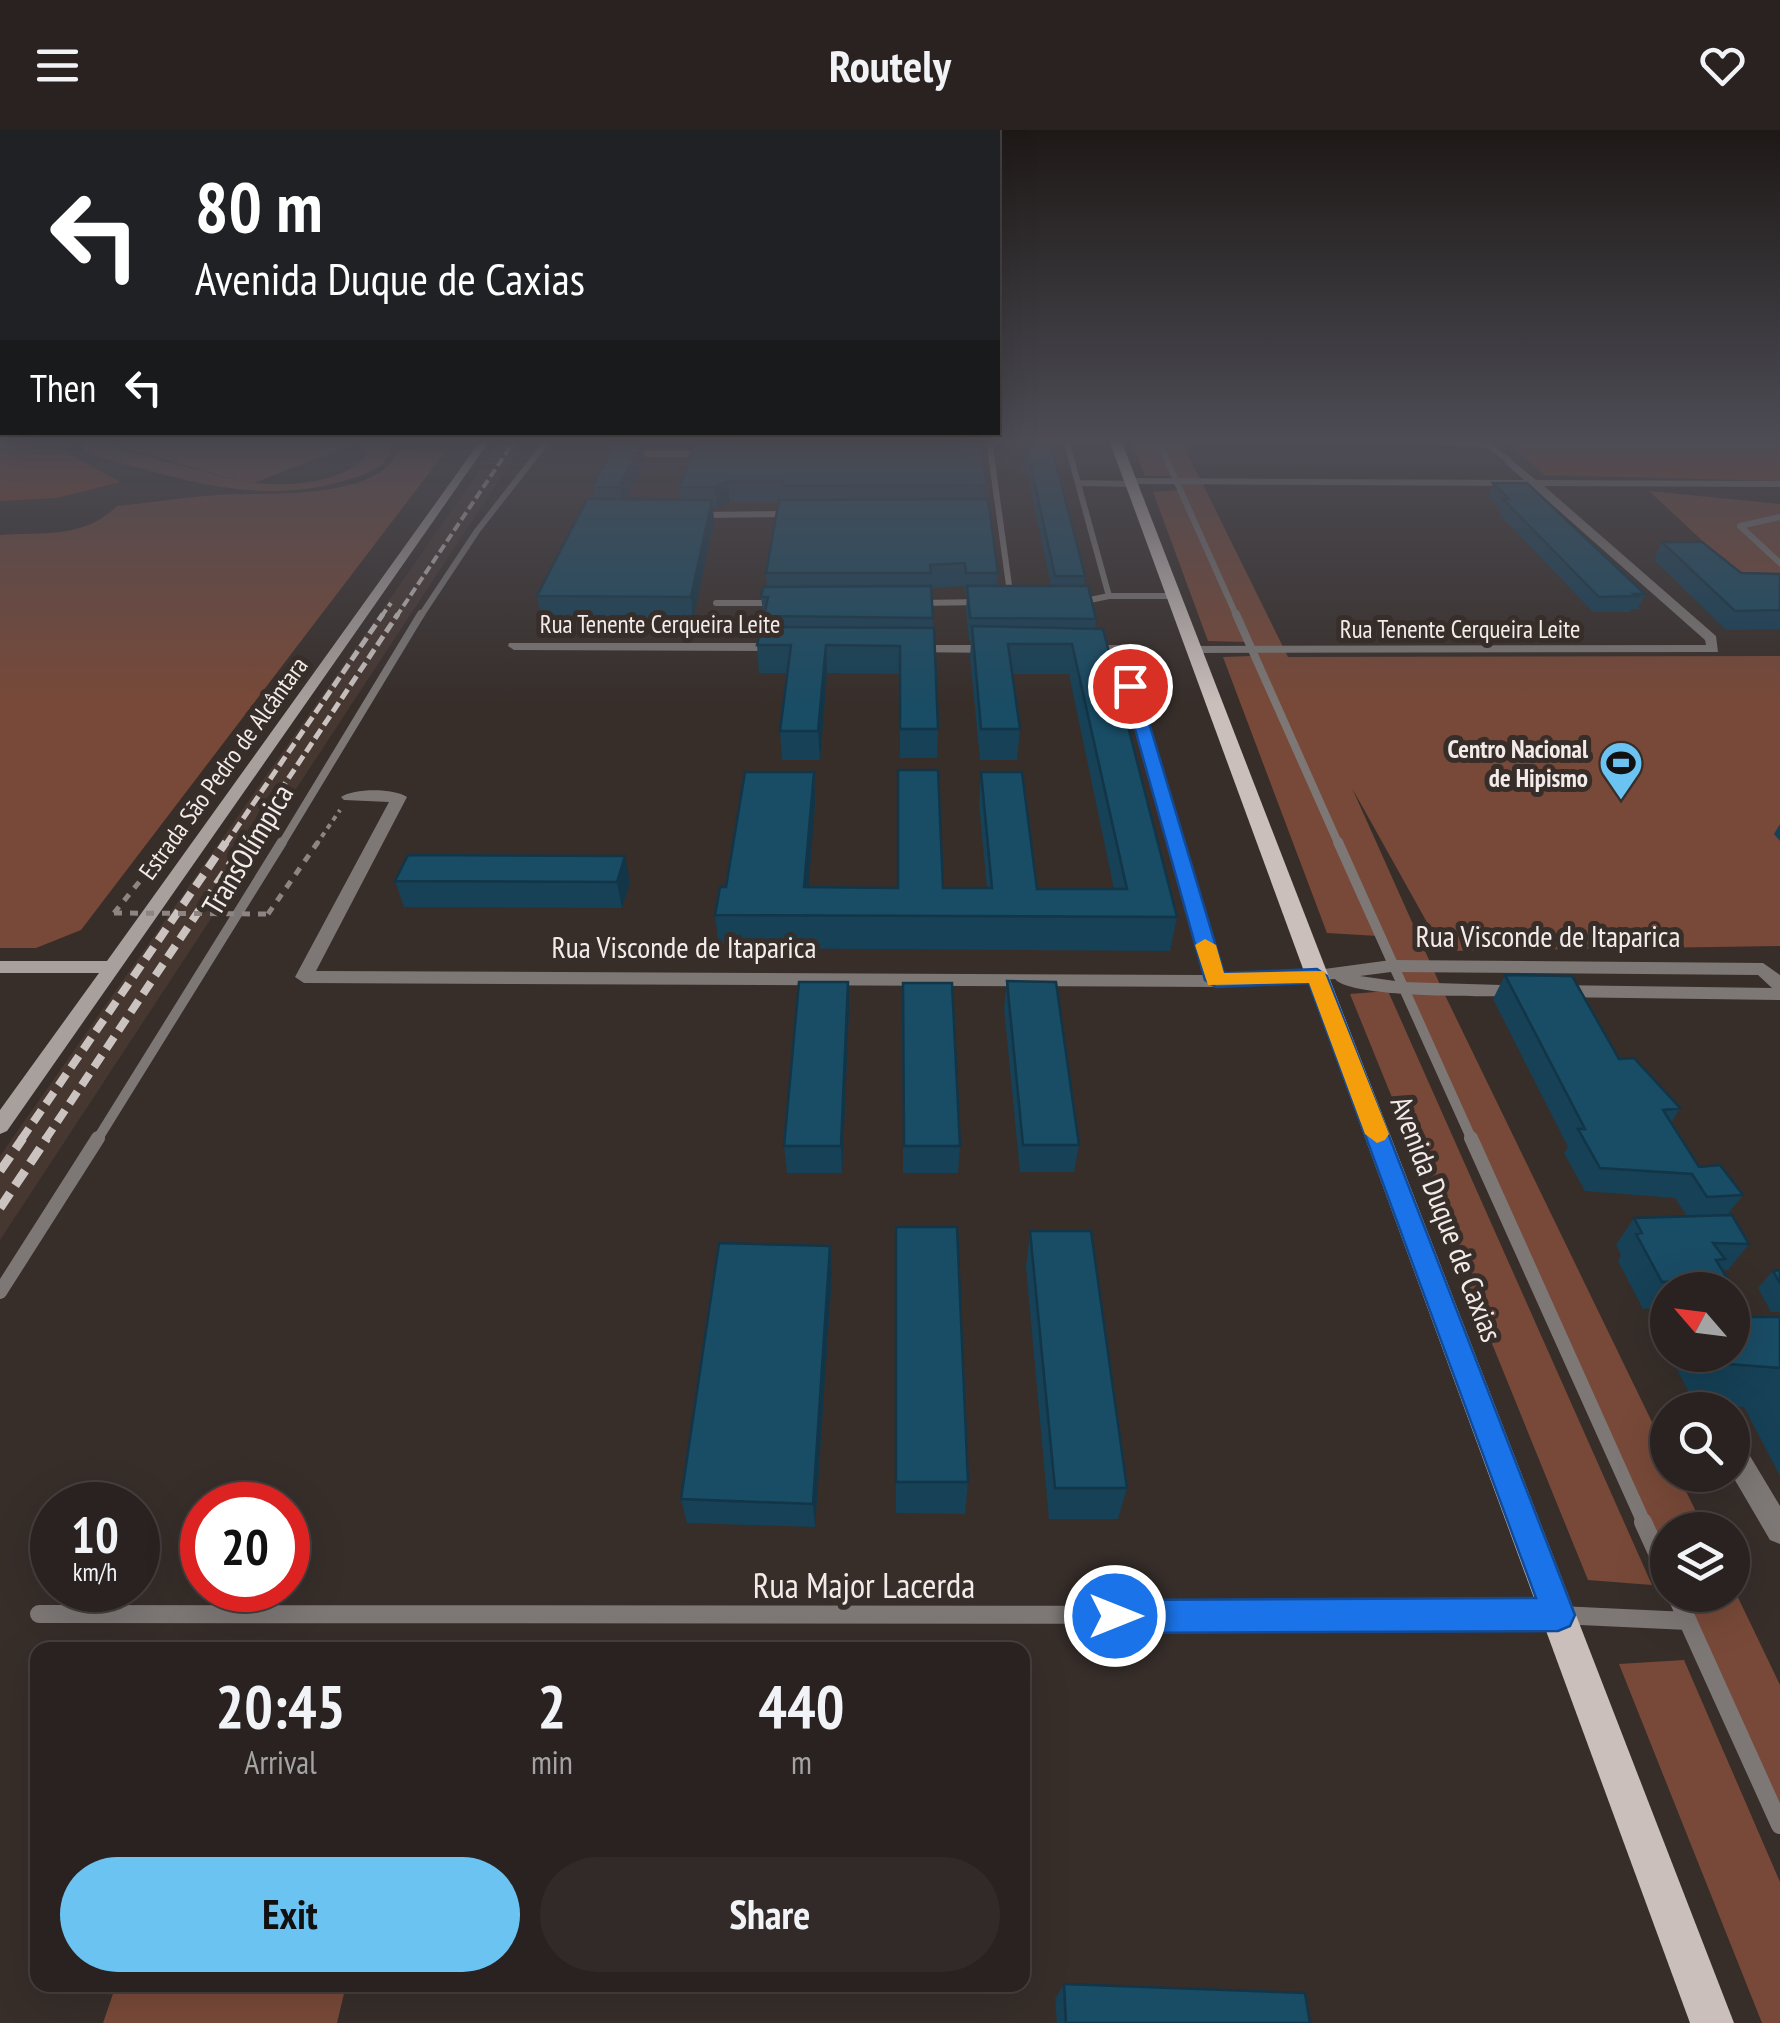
<!DOCTYPE html>
<meta charset="utf-8">
<style>
:root{--surface:#292220;--page:#312a29;--text:#f1f3f6;--muted:#a5a4a5;--line:#453f3e;--accent:#6ac3f1}
body{margin:0;font-family:"PT Sans Narrow",sans-serif;background:var(--page);color:var(--text);height:100vh;display:flex;flex-direction:column;font-size:38px;white-space:nowrap}
*{box-sizing:border-box;margin:0}
p{font-size:32px;color:var(--muted)}
.icon{flex:none;width:55px;height:55px;fill:none;stroke:currentColor;stroke-width:2;stroke-linecap:round;stroke-linejoin:round}
.map{position:relative;flex:1;overflow:hidden}
.side{position:absolute;left:30px;top:1512px;width:1000px;height:350px;display:flex;flex-direction:column;background:var(--surface);border-radius:20px;box-shadow:0 10px 40px #0002,0 0 0 2px var(--line)}
.side>*{flex:none}
.guide{position:absolute;left:0px;top:0px;width:1000px;height:305px;box-shadow:0 10px 40px #0002,0 0 0 2px var(--line);background:#202124;color:#fff;overflow:hidden}
.needle{width:65px;rotate:298deg}
.tools{position:absolute;left:1650px;top:1142px;display:grid;gap:20px}
.tools a{display:grid;place-items:center;width:100px;height:100px;border-radius:50%;background:var(--surface);box-shadow:0 10px 40px #0002,0 0 0 2px var(--line);font-size:50px}
.speed{position:absolute;left:30px;top:1352px;display:flex;gap:20px;font-size:50px;font-weight:700;text-align:center}
.speed>*{display:grid;place-content:center;width:130px;height:130px;border-radius:50%;background:var(--surface);box-shadow:0 10px 40px #0002,0 0 0 2px var(--line);line-height:1}
.speed small{font-size:25px;font-weight:400}
.speed .limit{border:15px solid #d22;background:#fff;color:#111}
.pin{position:absolute;display:grid;place-items:center;width:85px;height:85px;color:#fff;margin:-42px;border:5px solid #fff;border-radius:50%;box-shadow:0 2px 10px #0007}
.me{position:absolute;width:110px;margin:-55px;rotate:90deg;stroke-linejoin:round;filter:drop-shadow(0 0 8px #0008)}
.turn{display:flex;align-items:center;gap:35px;height:210px;padding:0 30px;font-size:45px}
.turn .icon{width:130px;height:130px;stroke-width:2.5}
.turn b{display:block;font-size:70px;line-height:85px}
.then{display:flex;align-items:center;height:95px;padding:0 30px;background:#0003;gap:20px;font-size:38px}
.eta{display:flex;justify-content:space-evenly;align-items:center;height:170px;text-align:center}
.eta b{font-size:60px;font-weight:600;line-height:70px}
.action{display:flex;gap:20px;margin-top:auto;padding:20px 30px}
.action a{flex:1;height:115px;border-radius:60px;background:var(--accent);color:#111;font-size:40px;font-weight:600;line-height:115px;text-align:center}
.action a+a{background:var(--page);color:var(--text)}
header{display:flex;justify-content:space-between;align-items:center;height:130px;padding:0 30px;background:var(--surface);font-size:45px;font-weight:600}
.map>svg:first-child{display:block}
.built{fill:#463731}
.green{fill:#784938;fill-rule:evenodd}
.forest{fill:#893d20}
.lines{fill:none;stroke-linecap:round;stroke-linejoin:round}
.path-far1{stroke:#8d8582;stroke-width:4;stroke-dasharray:5 5;stroke-linecap:butt}
.path{stroke:#8d8582;stroke-width:5;stroke-dasharray:8 8;stroke-linecap:butt}
.lane-far4{stroke:#7d7876;stroke-width:6}
.lane-far3{stroke:#7d7876;stroke-width:8}
.lane-far2{stroke:#7d7876;stroke-width:10}
.lane-far1{stroke:#7d7876;stroke-width:14}
.lane{stroke:#7d7876;stroke-width:18}
.street{fill:#7d7876;fill-rule:evenodd}
.secondary{fill:#a8a09d;fill-rule:evenodd}
.primary{fill:#cabfbb;fill-rule:evenodd}
.rail-far3{stroke:#cac3c0;stroke-width:4;stroke-dasharray:9 4;stroke-linecap:butt}
.rail-far2{stroke:#cac3c0;stroke-width:5;stroke-dasharray:11 5;stroke-linecap:butt}
.rail-far1{stroke:#cac3c0;stroke-width:8;stroke-dasharray:14 8;stroke-linecap:butt}
.rail{stroke:#cac3c0;stroke-width:9;stroke-dasharray:18 9;stroke-linecap:butt}
.path-bridge{stroke:#8d8582;stroke-width:5;stroke-dasharray:8 8;stroke-linecap:butt}
.wall{fill:#164157;fill-rule:evenodd}
.shaded-wall{fill:#123547}
.building{fill:#194c65;stroke:#123547;stroke-width:2.5}
.route{fill:#1a73e8;stroke:#114b97;stroke-width:2.5}
.slow{fill:#f59e0b}
.labels{text-anchor:middle;stroke-width:10;stroke-linejoin:round;paint-order:stroke}
.far-street-label{font-size:25px;fill:#f2ebe9;stroke:#372e2a}
.far-poi-label{font-size:25px;font-weight:bold;fill:#f2ebe9;stroke:#372e2a;text-anchor:end}
.street-label{font-size:30px;fill:#f2ebe9;stroke:#372e2a}
.near-street-label{font-size:35px;fill:#f2ebe9;stroke:#372e2a}
</style>
<header><svg class="icon" aria-label="menu" viewBox="0 0 24 24"><path d="M4 6h16M4 12h16M4 18h16"/></svg>Routely<svg class="icon" aria-label="heart" viewBox="0 0 24 24"><path d="M12 20l-8-8c-3-5 5-10 8-4 3-6 11-1 8 4z"/></svg></header>
<div class="map">
<svg width="1780" height="1893" viewBox="0 0 1780 1893">
<rect width="100%" height="100%" fill="#372e2a"/>
<!-- built -->
<path class="built" d="M 501,310 L 525,310 L 0,1110 L 0,1026 Z"/>
<!-- green -->
<path class="green" d="M 81,310 L 106,310 L 118,319 L 247,353 L 117,316 L 135,310 L 405,311 L 391,316 C 391,335 369,343 353,348 C 263,378 184,350 97,326 L 84,320 ZM 359,312 L 367,325 C 345,353 288,357 254,353 Z
M 1131,310 L 1181,310 L 1288,527 L 1780,526 L 1780,816 L 1443,821 L 1352,658 L 1442,859 L 1667,1323 L 1668,1345 L 1678,1345 L 1705,1400 L 1668,1400 L 1667,1444 L 1378,806 L 1327,803 L 1223,527 L 1251,526 L 1248,512 L 1208,511 L 1153,362 L 1178,360 L 1171,346 L 1145,346 Z
M 398,321 L 445,322 L 81,800 L 36,818 L 0,818 L 0,405 C 42,402 84,409 117,376 C 150,373 184,367 217,365 C 259,362 378,372 398,321 Z
M 1649,361 L 1780,374 L 1780,483 Z
M 1388,861 L 1652,1455 L 1588,1450 L 1350,864 Z
M 1733,1457 L 1780,1555 L 1780,1692 L 1677,1465 L 1732,1465 Z
M 1684,1530 L 1780,1752 L 1780,1893 L 1762,1893 L 1619,1534 Z
M 116,1855 L 346,1855 L 337,1893 L 103,1893 Z"/>
<!-- forest -->
<path class="forest" d="M 0,310 L 81,310 L 63,320 L 120,352 L 57,368 L 0,371 Z
M 1505,310 L 1780,310 L 1780,351 L 1545,345 Z"/>
<g class="lines">
<!-- path-far1 -->
<path class="path-far1" d="M 316,715 L 340,680"/>
<!-- path -->
<path class="path" d="M 114,783 L 153,735 L 160,735
M 268,784 L 318,712"/>
<!-- lane-far4 -->
<path class="lane-far4" d="M 989,310 L 1011,470
M 1066,310 L 1109,466 L 1174,466
M 1158,310 L 1237,487
M 1423,310 L 1489,315 L 1509,331
M 647,324 L 706,324
M 1080,353 L 1132,354
M 698,385 L 790,384
M 1780,387 L 1740,396 L 1780,433
M 1080,472 L 1109,466
M 716,473 L 777,473
M 920,473 L 982,472
M 420,487 L 477,401 L 548,310"/>
<!-- lane-far3 -->
<path class="lane-far3" d="M 1236,484 L 1339,715
M 281,715 L 421,484"/>
<!-- lane-far2 -->
<path class="lane-far2" d="M 1338,712 L 1472,1010
M 97,1010 L 282,712"/>
<!-- lane-far1 -->
<path class="lane-far1" d="M 1471,1008 L 1645,1395
M 0,1162 L 98,1008"/>
<!-- lane -->
<path class="lane" d="M 1643,1392 L 1668,1447
M 1676,1465 L 1780,1695
M 39,1484 L 1559,1485 L 1688,1491"/>
<!-- street -->
<path class="street" d="M 1509,328 L 1536,350 L 1780,351 L 1780,357 L 1544,356 L 1716,506 L 1718,522 L 1190,523 L 1190,517 L 1195,516 L 1706,515 L 1705,510 L 1531,356 L 1131,354 L 1126,351 L 1131,348 L 1524,350 L 1505,333 Z
M 509,513 L 783,513 L 789,517 L 783,521 L 514,520 L 508,516 Z
M 902,515 L 998,515 L 1004,519 L 998,523 L 907,522 L 902,521 Z
M 1082,515 L 1120,515 L 1126,519 L 1223,845 L 1317,840 L 1391,830 L 1763,833 L 1780,845 L 1780,870 L 1553,867 L 1544,861 L 1553,855 L 1772,858 L 1758,845 L 1391,842 L 1360,846 L 1402,852 L 1531,856 L 1533,860 L 1524,866 C 1491,866 1352,869 1335,849 L 1216,857 L 304,853 L 295,847 L 389,672 L 344,670 L 341,667 C 354,658 394,658 407,667 L 316,841 L 1205,845 L 1115,523 L 1077,522 L 1077,516 Z
M 1738,1318 L 1747,1321 L 1780,1376 L 1780,1414 L 1770,1410 L 1732,1345 L 1732,1320 Z"/>
<!-- secondary -->
<path class="secondary" d="M 481,310 L 490,310 L 7,1001 L 0,1004 L 0,980 L 99,843 L 0,843 L 0,831 L 107,831 Z"/>
<!-- primary -->
<path class="primary" d="M 1109,310 L 1121,310 L 1734,1893 L 1690,1893 Z"/>
<!-- rail-far3 -->
<path class="rail-far3" d="M 381,487 L 391,473
M 396,487 L 515,310"/>
<!-- rail-far2 -->
<path class="rail-far2" d="M 225,715 L 383,484
M 244,715 L 398,484"/>
<!-- rail-far1 -->
<path class="rail-far1" d="M 21,1010 L 226,712
M 45,1010 L 245,712"/>
<!-- rail -->
<path class="rail" d="M 0,1041 L 23,1008
M 0,1078 L 47,1008"/>
<!-- path-bridge -->
<path class="path-bridge" d="M 114,783 L 268,784"/>
</g>
<!-- wall -->
<path class="wall" d="M 616,310 L 979,310 L 987,355 L 986,369 L 998,443 L 997,456 L 1051,456 L 1020,310 L 1050,310 L 1085,446 L 1084,456 L 1096,489 L 1095,499 L 1177,787 L 1170,821 L 719,818 L 715,785 L 726,757 L 814,642 L 815,674 L 808,757 L 987,758 L 979,674 L 981,642 L 1037,759 L 1114,759 L 1069,544 L 1012,544 L 1020,599 L 1017,630 L 980,630 L 970,526 L 971,511 L 969,511 L 966,479 L 967,465 L 965,465 L 964,456 L 931,458 L 938,599 L 937,628 L 900,628 L 900,544 L 827,543 L 820,630 L 782,630 L 780,601 L 788,543 L 759,543 L 757,515 L 765,497 L 761,467 L 767,457 L 766,443 L 779,372 L 730,372 L 717,378 L 713,378 L 714,391 L 693,490 L 542,489 L 537,466 L 595,369 L 593,357 ZM 651,314 L 694,315 L 680,357 L 681,370 L 627,370 L 644,330 L 642,320 Z
M 1493,353 L 1645,464 L 1638,479 L 1631,479 L 1630,482 L 1593,482 L 1499,384 L 1500,379 L 1488,367 Z
M 1662,412 L 1741,443 L 1780,444 L 1780,499 L 1726,500 L 1654,430 Z
M 1780,694 L 1780,711 L 1774,704 Z
M 395,751 L 630,752 L 622,778 L 404,777 Z
M 1505,845 L 1619,929 L 1680,978 L 1671,993 L 1699,1037 L 1743,1065 L 1727,1085 L 1749,1114 L 1728,1140 L 1722,1140 L 1727,1148 L 1717,1160 L 1668,1160 L 1668,1177 L 1643,1179 L 1618,1131 L 1621,1125 L 1616,1115 L 1634,1088 L 1687,1086 L 1675,1068 L 1585,1061 L 1564,1023 L 1568,1017 L 1493,869 Z
M 1007,851 L 1079,1015 L 1074,1042 L 1020,1042 L 1004,878 Z
M 848,852 L 849,879 L 842,1043 L 787,1043 L 784,1016 Z
M 903,853 L 960,1016 L 958,1043 L 903,1043 Z
M 896,1097 L 968,1352 L 965,1384 L 896,1383 Z
M 1030,1101 L 1127,1358 L 1118,1389 L 1049,1389 L 1026,1137 Z
M 830,1116 L 832,1143 L 815,1397 L 687,1393 L 681,1369 Z
M 1780,1140 L 1780,1182 L 1771,1182 L 1758,1158 L 1773,1141 Z
M 1780,1187 L 1780,1346 L 1744,1277 L 1694,1272 L 1670,1226 L 1732,1225 Z
M 1064,1854 L 1310,1893 L 1057,1893 L 1055,1869 Z"/>
<!-- shaded-wall -->
<path class="shaded-wall" d="M 639,310 L 650,310 L 651,314 L 642,320 L 644,330 L 623,378 L 620,357 Z
M 728,351 L 730,372 L 717,378 L 715,357 Z
M 712,370 L 714,391 L 693,490 L 691,467 Z
M 826,515 L 827,543 L 820,630 L 818,601 Z
M 814,642 L 815,674 L 806,790 L 804,757 Z
M 625,726 L 630,752 L 622,778 L 617,752 Z
M 848,852 L 849,879 L 842,1043 L 841,1016 Z
M 830,1116 L 832,1143 L 815,1397 L 813,1374 Z"/>
<!-- building -->
<path class="building" d="M 616,310 L 641,310 L 620,357 L 593,357 Z
M 979,310 L 987,355 L 782,356 L 783,351 L 728,351 L 715,357 L 680,357 L 695,311 Z
M 1025,310 L 1050,310 L 1085,446 L 1055,446 Z
M 1493,353 L 1527,353 L 1645,464 L 1634,464 L 1637,466 L 1599,467 L 1503,369 L 1509,369 Z
M 587,369 L 712,370 L 691,467 L 537,466 Z
M 988,369 L 998,443 L 966,443 L 965,433 L 930,435 L 931,443 L 766,443 L 779,370 Z
M 1662,412 L 1702,412 L 1741,443 L 1780,444 L 1780,480 L 1735,481 Z
M 931,456 L 933,488 L 764,486 L 768,467 L 761,467 L 763,457 Z
M 967,456 L 1088,456 L 1096,489 L 970,488 Z
M 972,496 L 1103,499 L 1177,787 L 715,785 L 720,757 L 726,757 L 745,642 L 814,642 L 804,757 L 898,758 L 898,640 L 938,640 L 943,758 L 992,758 L 981,642 L 1022,642 L 1037,759 L 1127,759 L 1072,514 L 1008,514 L 1020,599 L 981,599 Z
M 761,497 L 934,498 L 938,599 L 900,599 L 900,516 L 826,515 L 818,601 L 780,601 L 791,515 L 757,515 Z
M 408,725 L 625,726 L 617,752 L 395,751 Z
M 1505,845 L 1572,846 L 1619,929 L 1634,928 L 1680,978 L 1663,980 L 1699,1037 L 1720,1035 L 1743,1065 L 1707,1067 L 1692,1044 L 1600,1038 L 1578,999 L 1585,999 Z
M 1007,851 L 1056,852 L 1079,1015 L 1023,1015 Z
M 799,852 L 848,852 L 841,1016 L 784,1016 Z
M 903,853 L 952,853 L 960,1016 L 904,1016 Z
M 1732,1085 L 1749,1114 L 1713,1113 L 1725,1129 L 1716,1130 L 1727,1148 L 1662,1152 L 1636,1104 L 1642,1103 L 1634,1088 Z
M 896,1097 L 957,1097 L 968,1352 L 896,1352 Z
M 1030,1101 L 1091,1101 L 1127,1358 L 1055,1358 Z
M 719,1113 L 830,1116 L 813,1374 L 681,1369 Z
M 1780,1140 L 1780,1153 L 1773,1141 Z
M 1732,1187 L 1780,1187 L 1780,1238 L 1728,1234 L 1723,1225 L 1732,1225 Z
M 1064,1854 L 1305,1863 L 1310,1893 L 1066,1893 Z"/>
<!-- sky -->
<linearGradient id="sky" x2="0" y2="1"><stop stop-color="#1e1917"/><stop offset="0.54" stop-color="#4d4c55"/><stop offset="1" stop-color="#4d4c55" stop-opacity="0"/></linearGradient>
<rect width="1780" height="575" fill="url(#sky)"/>
<!-- route -->
<path class="route" d="M 1130,551 L 1138,556 L 1224,843 L 1317,839 L 1327,846 L 1575,1485 L 1570,1496 L 1558,1501 L 1115,1503 L 1104,1498 L 1099,1486 L 1104,1475 L 1115,1470 L 1536,1468 L 1309,853 L 1216,857 L 1205,850 L 1123,556 Z"/>
<!-- slow -->
<path class="slow" d="M 1205,809 L 1216,815 L 1224,843 L 1324,841 L 1389,1004 L 1385,1010 L 1377,1013 L 1365,1004 L 1309,853 L 1208,855 L 1195,815 Z"/>
<!-- icons -->
<defs>
<symbol id="stadium-pin" viewBox="-11 -11 22 30"><path d="M0 17L-7.5 6A9.5 9.5 0 1 1 7.5 6Z" fill="#6ac3f1" stroke="#372e2a"/><path d="M0-5a6.5 5 0 1 0 0 10a6.5 5 0 1 0 0-10ZM-3.5-1.8h7v3.6h-7Z" fill="#111"/></symbol>
</defs>
<g fill-rule="evenodd">
<use href="#stadium-pin" x="1596" y="608" width="50" height="68"/>
</g>
<g class="labels">
<!-- far-street labels -->
<g class="far-street-label">
<text x="660" y="503">Rua Tenente Cerqueira Leite</text>
<text x="1460" y="508">Rua Tenente Cerqueira Leite</text>
<text transform="translate(223 638) rotate(-54)" y="9">Estrada São Pedro de Alcântara</text>
</g>
<!-- far-poi labels -->
<g class="far-poi-label">
<text x="1588" y="628">Centro Nacional<tspan x="1588" dy="29">de Hipismo</tspan></text>
</g>
<!-- street labels -->
<g class="street-label">
<text transform="translate(248 720) rotate(-59)" y="10">TransOlímpica</text>
<text x="1548" y="817">Rua Visconde de Itaparica</text>
<text x="684" y="828">Rua Visconde de Itaparica</text>
<text transform="translate(1446 1089) rotate(69)" y="10">Avenida Duque de Caxias</text>
</g>
<!-- near-street labels -->
<g class="near-street-label">
<text x="864" y="1468">Rua Major Lacerda</text>
</g>
</g>
</svg>
<div class="tools">
<a><svg class="needle" viewBox="-14 -14 28 28"><path d="M0-13l5 13h-10z" fill="#e53935"/><path d="M0 13l5-13h-10z" fill="#a5a4a5"/></svg></a>
<a><svg class="icon" aria-label="search" viewBox="0 0 24 24"><circle cx="10" cy="10" r="6"/><path d="M15 15l6 6"/></svg></a>
<a><svg class="icon" aria-label="layers" viewBox="0 0 24 24"><path d="M12 4l9 5-9 5-9-5zM3 14l9 5 9-5"/></svg></a>
</div>
<div class="speed"><div>10<small>km/h</small></div><div class="limit">20</div></div>
<div class="pin" style="left:1130px;top:556px;background:#d93025"><svg class="icon" aria-label="arrive" viewBox="0 0 24 24"><path d="M6 21V4h12l-3 4 3 4H6"/></svg></div>
<svg class="me" style="left:1115px;top:1486px" viewBox="-20 -20 40 40"><circle r="17" fill="#1a73e8" stroke="#fff" stroke-width="3"/><path d="M0-11L8 9 0 5-8 9z" fill="#fff"/></svg>
<div class="guide">
<div class="turn"><svg class="icon" aria-label="left" viewBox="0 0 24 24"><path d="M17 20v-9H6M10 6l-5 5 5 5"/></svg><div><b>80 m</b>Avenida Duque de Caxias</div></div>
<div class="then">Then<svg class="icon" aria-label="left" viewBox="0 0 24 24"><path d="M17 20v-9H6M10 6l-5 5 5 5"/></svg></div>
</div>
<section class="side">
<div class="eta">
<div><b>20:45</b><p>Arrival</p></div>
<div><b>2</b><p>min</p></div>
<div><b>440</b><p>m</p></div>
</div>
<div class="action"><a>Exit</a><a>Share</a></div>
</section>
</div>
